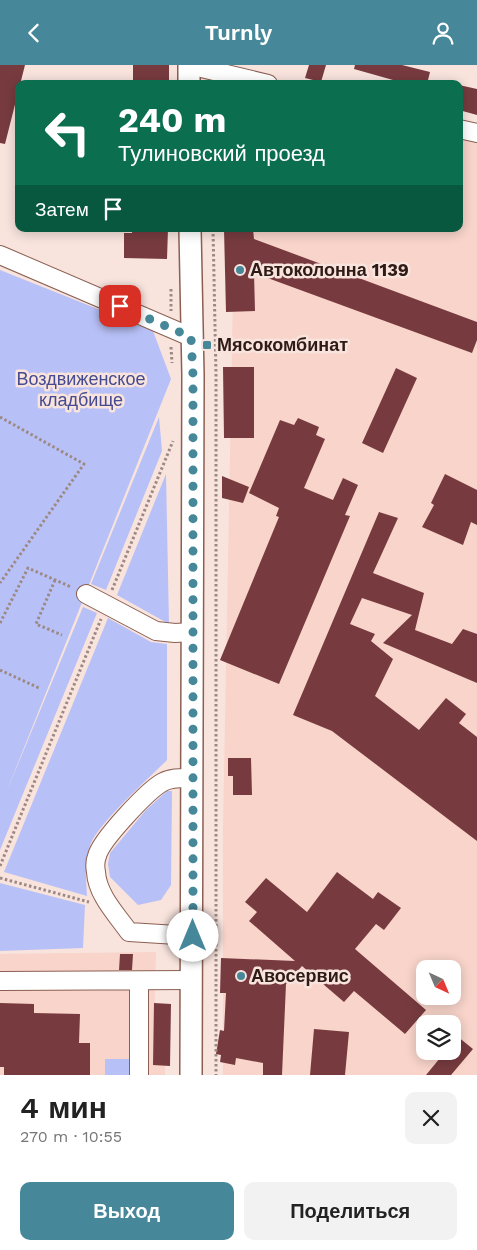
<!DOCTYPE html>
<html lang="ru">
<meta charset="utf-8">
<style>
:root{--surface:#fff;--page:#f2f2f2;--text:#222;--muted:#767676;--accent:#46889a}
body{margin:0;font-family:"Work Sans",sans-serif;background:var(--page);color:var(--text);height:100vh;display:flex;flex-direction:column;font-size:19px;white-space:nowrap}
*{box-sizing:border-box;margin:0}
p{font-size:16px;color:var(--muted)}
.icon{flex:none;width:28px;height:28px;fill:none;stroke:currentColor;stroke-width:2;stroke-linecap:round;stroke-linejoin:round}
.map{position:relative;height:1010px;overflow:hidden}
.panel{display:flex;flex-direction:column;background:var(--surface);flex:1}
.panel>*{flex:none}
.hud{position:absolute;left:15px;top:15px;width:448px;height:152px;border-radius:10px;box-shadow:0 2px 12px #0003;background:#0b6e4f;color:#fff;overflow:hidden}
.needle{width:32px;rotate:136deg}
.fabs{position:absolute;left:416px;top:895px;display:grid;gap:10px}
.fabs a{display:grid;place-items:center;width:45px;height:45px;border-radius:10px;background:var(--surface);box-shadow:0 2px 12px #0003;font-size:25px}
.pin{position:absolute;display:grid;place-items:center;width:42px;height:42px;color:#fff;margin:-21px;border-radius:10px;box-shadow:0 2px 8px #0006}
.me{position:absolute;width:55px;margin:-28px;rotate:0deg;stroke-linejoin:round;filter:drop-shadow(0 0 4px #0008)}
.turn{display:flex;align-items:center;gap:18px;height:105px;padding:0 20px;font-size:22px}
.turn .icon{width:65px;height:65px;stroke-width:2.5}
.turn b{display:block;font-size:35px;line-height:42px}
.then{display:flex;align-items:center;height:48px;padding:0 20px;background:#0003;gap:10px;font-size:19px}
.round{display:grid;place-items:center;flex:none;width:52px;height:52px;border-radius:10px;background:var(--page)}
.overview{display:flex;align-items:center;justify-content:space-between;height:85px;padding:0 20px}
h1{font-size:30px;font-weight:600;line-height:38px}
.cta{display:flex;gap:10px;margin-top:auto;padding:10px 20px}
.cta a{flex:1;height:58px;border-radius:10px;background:var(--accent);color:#fff;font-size:20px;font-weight:600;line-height:58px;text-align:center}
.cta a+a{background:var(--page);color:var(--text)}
header{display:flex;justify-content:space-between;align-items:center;height:65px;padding:0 20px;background:var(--accent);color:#fff;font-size:22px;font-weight:600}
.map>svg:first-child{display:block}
.built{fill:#f8d4ca;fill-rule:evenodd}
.green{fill:#b8c1f7}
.building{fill:#773b3f}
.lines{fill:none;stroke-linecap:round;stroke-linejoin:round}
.minor-casing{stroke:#8b5f52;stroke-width:20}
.major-casing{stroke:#8b5f52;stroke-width:24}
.path{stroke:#9d8984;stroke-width:3;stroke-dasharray:2.5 2.5;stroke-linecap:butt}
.minor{stroke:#fff;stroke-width:18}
.major{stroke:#fff;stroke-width:21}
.route{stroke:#46889a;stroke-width:9;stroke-dasharray:0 16.2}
.poi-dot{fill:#46889a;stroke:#f8e3dd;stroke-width:2}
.labels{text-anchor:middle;stroke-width:5;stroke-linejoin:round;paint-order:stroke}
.poi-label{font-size:18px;font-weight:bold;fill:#2e1b16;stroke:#f8e3dd;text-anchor:start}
.park-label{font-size:18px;fill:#454b91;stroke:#f8e3dd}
</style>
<header><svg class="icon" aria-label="back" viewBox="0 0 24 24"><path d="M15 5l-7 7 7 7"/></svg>Turnly<svg class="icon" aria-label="person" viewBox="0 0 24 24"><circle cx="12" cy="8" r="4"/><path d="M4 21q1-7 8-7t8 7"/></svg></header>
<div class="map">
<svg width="477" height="1010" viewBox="0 0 477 1010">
<rect width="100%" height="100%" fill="#f8e3dd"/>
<!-- built -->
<path class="built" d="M 459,74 L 477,78 L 477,1010 L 223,1010 L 223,767 L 233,229 L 229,164 L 459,164 ZM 425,904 L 452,904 L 452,931 L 425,931 ZM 425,959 L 452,959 L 452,986 L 425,986 Z
M 156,887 L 153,1000 L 165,1000 L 165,1010 L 0,1010 L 0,889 Z"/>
<!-- green -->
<path class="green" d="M 0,205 L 153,266 L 171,314 L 6,728 L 83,542 L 97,548 L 0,785 Z
M 159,352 L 162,386 L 106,525 L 91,519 Z
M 166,409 L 169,559 L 117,530 Z
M 108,553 L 151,577 L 167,579 L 167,695 C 148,714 101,756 91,778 C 84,795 86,813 87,831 L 4,807 Z
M 167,726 L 172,726 L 171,820 L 161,835 L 138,840 L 110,812 L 108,799 L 110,788 L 146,745 Z
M 0,818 L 85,840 L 83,883 L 0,886 Z
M 105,994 L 131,994 L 131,1010 L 105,1010 Z"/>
<!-- building -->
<path class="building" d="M 0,0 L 25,0 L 5,79 L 0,78 Z
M 133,0 L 169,0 L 169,19 L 133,19 Z
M 309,0 L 326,0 L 321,17 L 305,13 Z
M 355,0 L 402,0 L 430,7 L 427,19 L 392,19 L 393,15 L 354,4 Z
M 459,20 L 477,24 L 477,50 L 459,45 Z
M 132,164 L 168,164 L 167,194 L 124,193 L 124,168 L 132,168 Z
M 224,164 L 253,164 L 254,174 L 477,257 L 477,275 L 472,288 L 254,208 L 255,246 L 226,247 Z
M 223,302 L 254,302 L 254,373 L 224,373 Z
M 396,303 L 417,313 L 383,388 L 362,378 Z
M 298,353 L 319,362 L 316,370 L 325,374 L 304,423 L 333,435 L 343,413 L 358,420 L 345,450 L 350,451 L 279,619 L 220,595 L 279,452 L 276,451 L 279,443 L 249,428 L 280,355 L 294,360 Z
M 445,409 L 477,425 L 477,460 L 471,457 L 463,480 L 422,462 L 434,440 L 431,438 Z
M 222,411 L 249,422 L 243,438 L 222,433 Z
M 379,447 L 398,453 L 373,508 L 424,528 L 415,565 L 452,579 L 463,564 L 477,569 L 477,618 L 383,578 L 412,550 L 362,533 L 350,559 L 375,569 L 371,576 L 393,594 L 375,631 L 419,665 L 446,633 L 466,649 L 459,658 L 477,672 L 477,776 L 332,666 L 293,650 Z
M 228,693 L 251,693 L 252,730 L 233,730 L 233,711 L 228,711 Z
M 337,807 L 373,834 L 378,827 L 401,843 L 384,865 L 376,859 L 355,884 L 426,945 L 405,969 L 354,926 L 344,937 L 302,901 L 286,919 L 282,1010 L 263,1010 L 263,998 L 236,993 L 235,1000 L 220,997 L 221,990 L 216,989 L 220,965 L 224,966 L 226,928 L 220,928 L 221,893 L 295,896 L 249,856 L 257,847 L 245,837 L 266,813 L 307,847 Z
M 120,889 L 133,889 L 132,905 L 119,905 Z
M 0,938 L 34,939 L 34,948 L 80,949 L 79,978 L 90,978 L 90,1010 L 4,1010 L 4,1002 L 0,1002 Z
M 154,938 L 171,939 L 170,1001 L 153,1000 Z
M 314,964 L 349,967 L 345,1010 L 310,1010 Z
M 452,967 L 473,984 L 451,1010 L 426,1010 L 440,993 L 431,986 L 452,986 Z"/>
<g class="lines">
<defs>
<path id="minor" d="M 189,0 L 268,19
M 459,64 L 477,68
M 0,190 L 191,272
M 86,529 L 156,566 L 175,568 L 193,567
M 193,871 L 129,867 C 116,849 97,829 96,807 C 95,802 95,796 97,791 C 101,775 148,725 163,717 C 172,712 182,713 193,713
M 0,916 L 191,915
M 139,1010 L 139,916"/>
<path id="major" d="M 189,0 L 189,19
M 190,164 L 193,310 L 191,1010"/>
</defs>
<!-- minor casing -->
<use href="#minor" class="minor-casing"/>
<!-- major casing -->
<use href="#major" class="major-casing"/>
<!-- path -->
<path class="path" d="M 213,164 L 216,310 L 216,1010
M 171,224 L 171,246
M 171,282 L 172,298
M 0,352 L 84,399 L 0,518
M 55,515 L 36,559 L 62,570
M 112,525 L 173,376
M 0,558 L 28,503 L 71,522
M 0,605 L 39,623
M 0,801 L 101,554
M 0,813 L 89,837"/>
<!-- minor -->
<use href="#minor" class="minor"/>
<!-- major -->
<use href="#major" class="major"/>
</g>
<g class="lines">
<!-- route -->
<path class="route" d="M 120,241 L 191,272 L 193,310 L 193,871"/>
</g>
<!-- markers -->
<g class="poi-dot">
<circle cx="240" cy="205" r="5"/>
<rect x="202" y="275" width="10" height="10" rx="2.5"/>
<circle cx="241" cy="911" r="5"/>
</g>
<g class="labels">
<!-- poi labels -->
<g class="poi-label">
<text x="250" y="211">Автоколонна 1139</text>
<text x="217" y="286">Мясокомбинат</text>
<text x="251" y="917">Авосервис</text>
</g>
<!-- park labels -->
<g class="park-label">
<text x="81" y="320">Воздвиженское<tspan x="81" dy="21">кладбище</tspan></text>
</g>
</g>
</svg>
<div class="fabs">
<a><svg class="needle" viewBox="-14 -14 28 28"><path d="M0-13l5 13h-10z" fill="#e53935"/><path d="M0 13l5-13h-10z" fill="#767676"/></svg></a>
<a><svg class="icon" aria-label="layers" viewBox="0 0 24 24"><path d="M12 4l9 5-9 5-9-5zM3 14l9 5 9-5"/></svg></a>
</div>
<div class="pin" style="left:120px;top:241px;background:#d93025"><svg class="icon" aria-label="arrive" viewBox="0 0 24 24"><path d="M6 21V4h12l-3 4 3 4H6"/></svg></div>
<svg class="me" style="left:193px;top:871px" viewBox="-20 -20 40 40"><circle r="19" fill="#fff"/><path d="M0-13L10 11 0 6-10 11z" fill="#46889a"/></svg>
<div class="hud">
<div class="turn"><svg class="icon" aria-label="left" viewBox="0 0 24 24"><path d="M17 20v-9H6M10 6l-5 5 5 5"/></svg><div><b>240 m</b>Тулиновский проезд</div></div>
<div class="then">Затем<svg class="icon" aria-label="arrive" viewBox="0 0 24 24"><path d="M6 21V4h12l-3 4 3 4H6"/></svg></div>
</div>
</div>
<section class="panel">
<div class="overview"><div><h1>4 мин</h1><p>270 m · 10:55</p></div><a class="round"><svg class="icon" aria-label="close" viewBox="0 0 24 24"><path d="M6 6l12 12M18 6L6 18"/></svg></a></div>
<div class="cta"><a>Выход</a><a>Поделиться</a></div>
</section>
